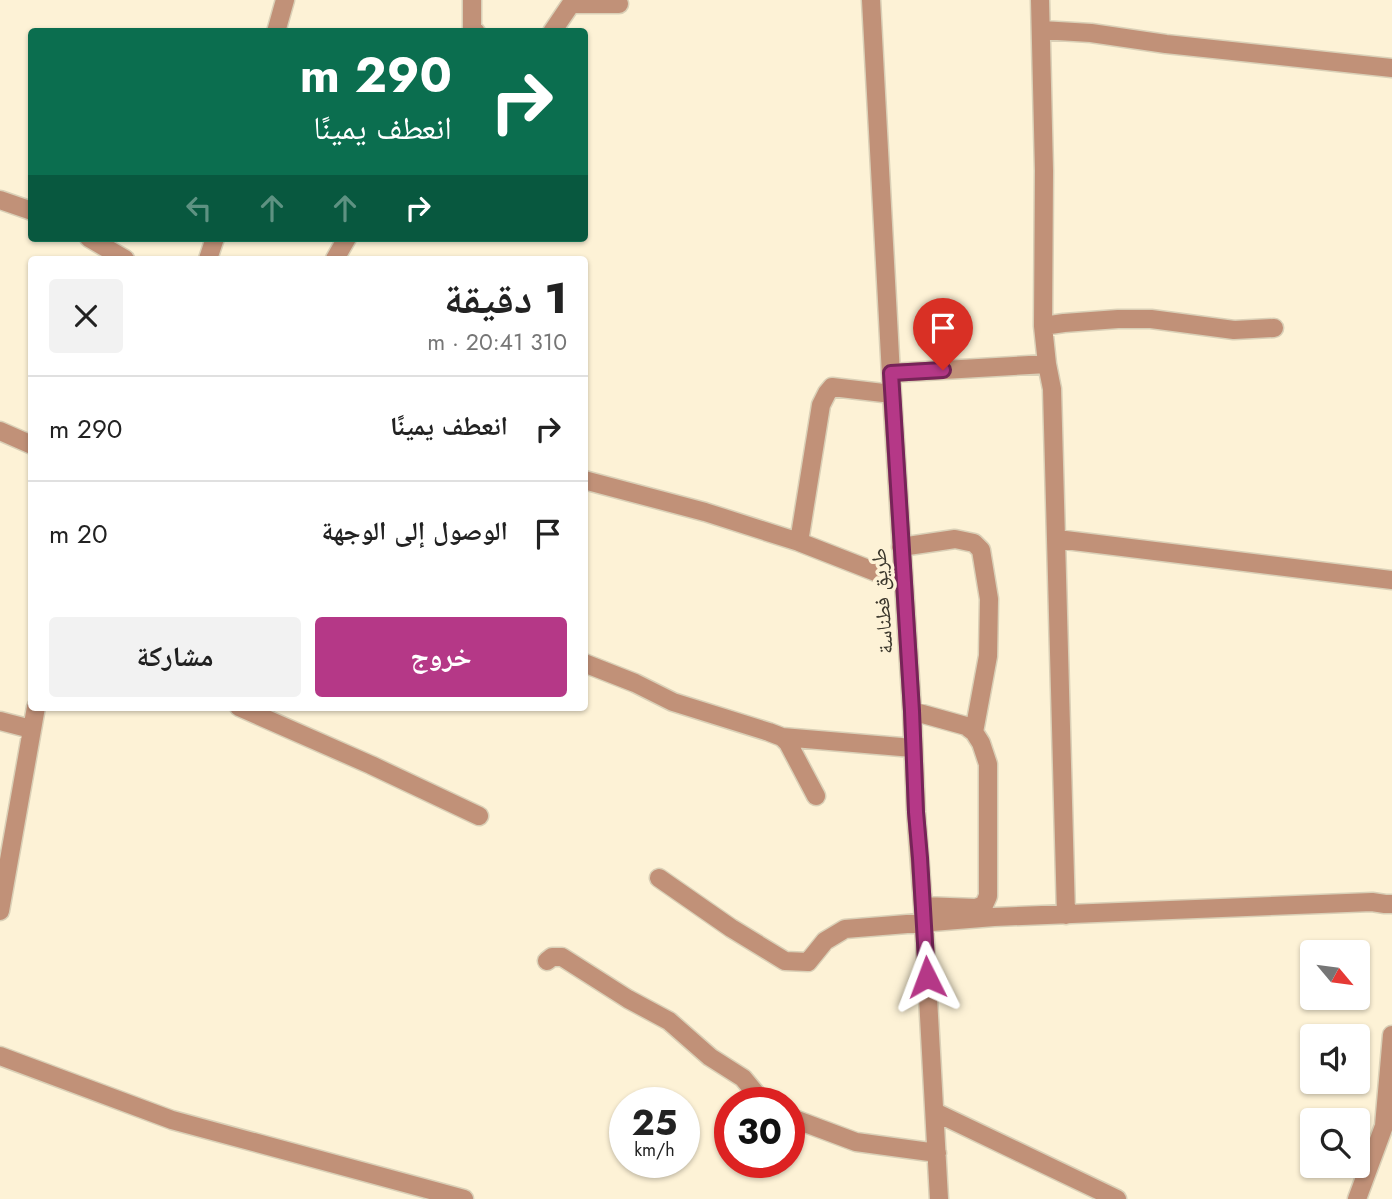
<!DOCTYPE html>
<html lang="ar">
<meta charset="utf-8">
<style>
:root{--surface:#fff;--page:#f2f2f2;--text:#222;--muted:#767676;--line:#e0e0e0;--accent:#b53887}
body{margin:0;font-family:Jost,"Noto Naskh Arabic",sans-serif;background:var(--page);color:var(--text);direction:rtl;height:100vh;display:flex;flex-direction:column;font-size:26px;white-space:nowrap}
*{box-sizing:border-box;margin:0}
p{font-size:23px;color:var(--muted)}
.icon{flex:none;width:38px;height:38px;fill:none;stroke:currentColor;stroke-width:2;stroke-linecap:round;stroke-linejoin:round}
.map{position:relative;flex:1;overflow:hidden;direction:ltr}
.drawer{position:absolute;left:28px;top:256px;width:560px;height:455px;display:flex;flex-direction:column;background:var(--surface);border-radius:7px;box-shadow:0 2px 5px #0004;direction:rtl}
.drawer>*{flex:none}
.guide{position:absolute;left:28px;top:28px;width:560px;height:214px;border-radius:7px;box-shadow:0 2px 5px #0004;direction:rtl;background:#0b6e4f;color:#fff;overflow:hidden}
.needle{width:46px;rotate:119deg}
.fabs{position:absolute;left:1300px;top:940px;display:grid;gap:14px}
.fabs a{display:grid;place-items:center;width:70px;height:70px;border-radius:7px;background:var(--surface);box-shadow:0 2px 5px #0004;font-size:35px}
.speed{position:absolute;left:609px;top:1087px;display:flex;gap:14px;font-size:35px;font-weight:700;text-align:center}
.speed>*{display:grid;place-content:center;width:91px;height:91px;border-radius:50%;background:var(--surface);box-shadow:0 2px 5px #0004;line-height:1}
.speed small{font-size:18px;font-weight:400}
.speed .limit{border:10px solid #d22;background:#fff;color:#111}
.pin{position:absolute;display:grid;place-items:center;width:60px;height:60px;color:#fff;margin:-72px -30px;border-radius:50% 50% 50% 0;rotate:-45deg;box-shadow:0 0 7px #0007}
.pin .icon{rotate:45deg}
.me{position:absolute;width:77px;margin:-38px;rotate:357deg;stroke-linejoin:round;filter:drop-shadow(0 0 5px #0008)}
.turn{display:flex;align-items:center;gap:24px;height:147px;padding:0 21px;font-size:32px}
.turn .icon{width:91px;height:91px;stroke-width:2.5}
.turn b{display:block;font-size:49px;line-height:60px}
.lanes{display:flex;align-items:center;height:66px;padding:0 21px;background:#0003;justify-content:center;gap:35px;direction:ltr}
.lanes .off{opacity:.35}
.round{display:grid;place-items:center;flex:none;width:74px;height:74px;border-radius:7px;background:var(--page)}
.summary{display:flex;align-items:center;justify-content:space-between;height:119px;padding:0 21px}
h1{font-size:42px;font-weight:800;line-height:52px}
.action{display:flex;gap:14px;margin-top:auto;padding:14px 21px}
.action a{flex:1;height:80px;border-radius:7px;background:var(--accent);color:#fff;font-size:28px;font-weight:800;line-height:80px;text-align:center}
.action a+a{background:var(--page);color:var(--text)}
ul{padding:0;list-style:none}
li{display:flex;align-items:center;gap:21px;height:105px;padding:0 21px;border-top:2px solid var(--line)}
li div{flex:1}
li b{display:block;font-size:26px}
li em{font-style:normal}
.map>svg:first-child{display:block}
.lines{fill:none;stroke-linecap:round;stroke-linejoin:round}
.minor-casing{stroke:#dad0b7;stroke-width:21}
.minor{stroke:#c19178;stroke-width:18}
.route-casing{stroke:#762458;stroke-width:18}
.route{stroke:#b53887;stroke-width:12}
.labels{text-anchor:middle;stroke-width:7;stroke-linejoin:round;paint-order:stroke}
.street-label{font-size:21px;fill:#3a362b;stroke:#fdf2d6}
</style>
<div class="map">
<svg width="1392" height="1199" viewBox="0 0 1392 1199">
<rect width="100%" height="100%" fill="#fdf2d6"/>
<g class="lines">
<defs>
<path id="minor" d="M 472,0 L 472,28 L 476,32
M 871,0 L 892,394 L 912,711 L 916,812 L 923,906 L 939,1199
M 1040,0 L 1044,171 L 1043,326 L 1047,364 L 1052,389 L 1066,915
M 1041,30 L 1091,33 L 1166,44 L 1392,68
M 276,32 L 285,0
M 552,32 L 571,4 L 619,4
M 0,200 L 32,211
M 89,238 L 125,259
M 208,259 L 215,238
M 335,259 L 347,238
M 1043,326 L 1064,323 L 1118,319 L 1151,319 L 1234,330 L 1274,328
M 891,373 L 1047,364
M 0,431 L 32,445
M 584,480 L 705,512 L 799,542 L 904,583
M 1057,539 L 1392,580
M 799,542 L 821,405 L 827,393 L 832,387 L 892,394
M 901,547 L 955,539 L 974,543 L 981,550 L 989,599 L 988,656 L 974,732
M 584,663 L 635,683 L 673,702 L 769,732 L 782,737 L 913,748
M 239,707 L 371,765 L 479,816
M 912,711 L 966,726 L 974,732 L 981,743 L 988,764 L 988,896 L 984,905 L 976,908 L 923,906
M 0,721 L 31,729
M 782,737 L 788,743 L 816,796
M 659,878 L 731,928 L 785,961 L 808,962 L 825,941 L 845,929 L 994,917 L 1372,902 L 1385,904 L 1392,904
M 0,911 L 36,707
M 547,961 L 552,957 L 562,957 L 628,999 L 669,1021 L 710,1057 L 743,1078 L 763,1102
M 0,1056 L 172,1120 L 464,1199
M 935,1112 L 1117,1199
M 789,1117 L 856,1142 L 937,1153
M 1357,1199 L 1384,1126 L 1392,1035"/>
</defs>
<!-- minor casing -->
<use href="#minor" class="minor-casing"/>
<!-- minor -->
<use href="#minor" class="minor"/>
</g>
<g class="lines">
<defs>
<path id="route" d="M 927,977 L 920,858 L 916,812 L 912,711 L 891,373 L 943,370"/>
</defs>
<!-- route casing -->
<use href="#route" class="route-casing"/>
<!-- route -->
<use href="#route" class="route"/>
</g>
<g class="labels">
<!-- street labels -->
<g class="street-label">
<text transform="translate(882 601) rotate(-94)" y="7">طريق فطناسة</text>
</g>
</g>
</svg>
<div class="fabs">
<a><svg class="needle" viewBox="-14 -14 28 28"><path d="M0-13l5 13h-10z" fill="#e53935"/><path d="M0 13l5-13h-10z" fill="#767676"/></svg></a>
<a><svg class="icon" aria-label="sound" viewBox="0 0 24 24"><path d="M4 9h4l5-4v14l-5-4H4zM17 9q2 3 0 6"/></svg></a>
<a><svg class="icon" aria-label="search" viewBox="0 0 24 24"><circle cx="10" cy="10" r="6"/><path d="M15 15l6 6"/></svg></a>
</div>
<div class="speed"><div>25<small>km/h</small></div><div class="limit">30</div></div>
<div class="pin" style="left:943px;top:370px;background:#d93025"><svg class="icon" aria-label="arrive" viewBox="0 0 24 24"><path d="M6 21V4h12l-3 4 3 4H6"/></svg></div>
<svg class="me" style="left:927px;top:977px" viewBox="-20 -20 40 40"><path d="M0-17L14 15 0 8-14 15z" fill="#b53887" stroke="#fff" stroke-width="4"/></svg>
<div class="guide">
<div class="turn"><svg class="icon" aria-label="right" viewBox="0 0 24 24"><path d="M7 20v-9h11M14 6l5 5-5 5"/></svg><div><b>290 m</b>انعطف يمينًا</div></div>
<div class="lanes"><svg class="icon off" aria-label="left" viewBox="0 0 24 24"><path d="M17 20v-9H6M10 6l-5 5 5 5"/></svg><svg class="icon off" aria-label="ahead" viewBox="0 0 24 24"><path d="M12 20V5M6 11l6-6 6 6"/></svg><svg class="icon off" aria-label="ahead" viewBox="0 0 24 24"><path d="M12 20V5M6 11l6-6 6 6"/></svg><svg class="icon" aria-label="right" viewBox="0 0 24 24"><path d="M7 20v-9h11M14 6l5 5-5 5"/></svg></div>
</div>
<section class="drawer">
<div class="summary"><div><h1>1 دقيقة</h1><p>310 m · 20:41</p></div><a class="round"><svg class="icon" aria-label="close" viewBox="0 0 24 24"><path d="M6 6l12 12M18 6L6 18"/></svg></a></div>
<ul>
<li><svg class="icon" aria-label="right" viewBox="0 0 24 24"><path d="M7 20v-9h11M14 6l5 5-5 5"/></svg><div><b>انعطف يمينًا</b></div><em>290 m</em></li>
<li><svg class="icon" aria-label="arrive" viewBox="0 0 24 24"><path d="M6 21V4h12l-3 4 3 4H6"/></svg><div><b>الوصول إلى الوجهة</b></div><em>20 m</em></li>
</ul>
<div class="action"><a>خروج</a><a>مشاركة</a></div>
</section>
</div>
